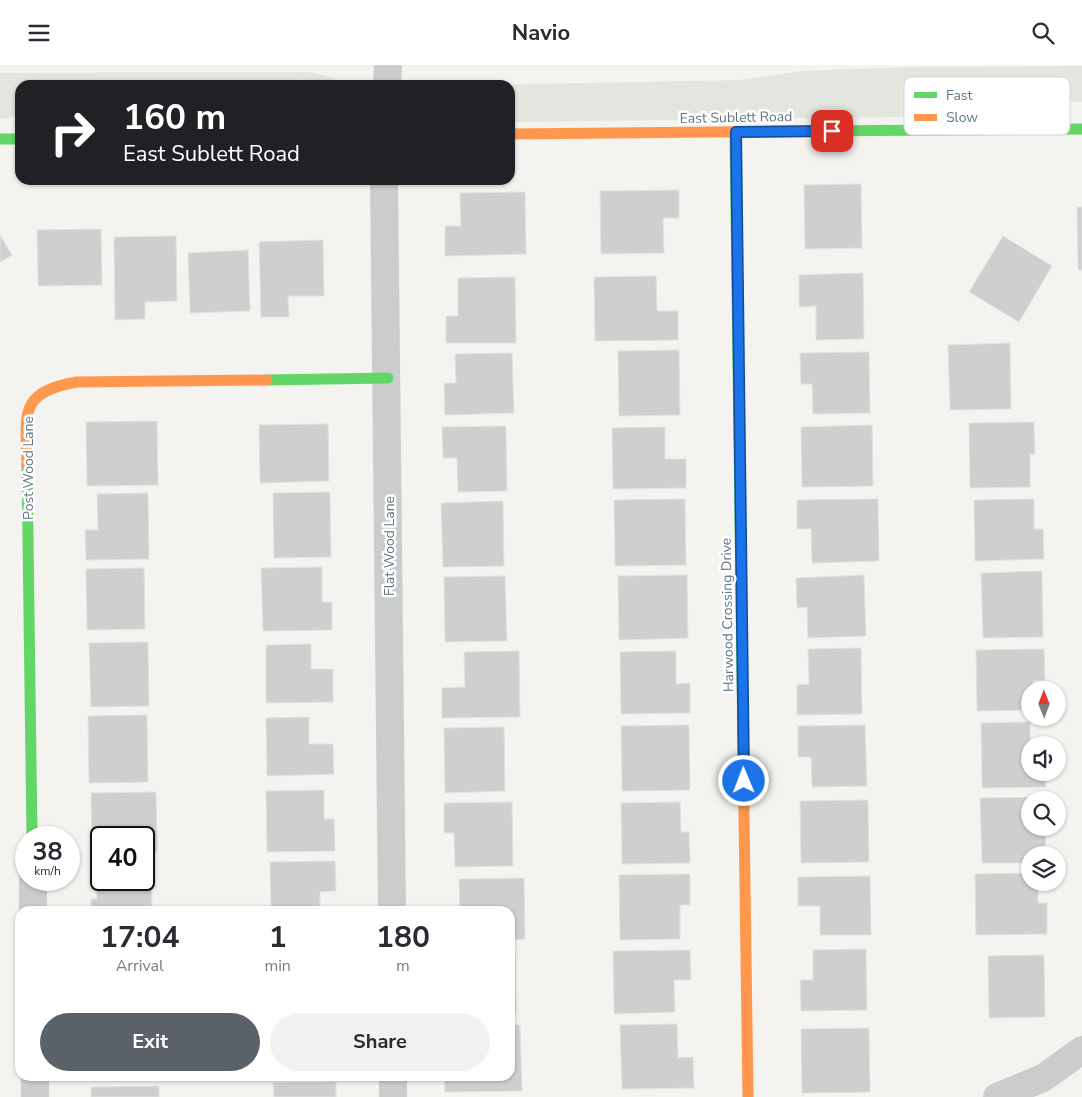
<!DOCTYPE html>
<style>
:root{--surface:#fff;--page:#f2f2f3;--text:#2b2b33;--muted:#7c7c81;--accent:#5a6169}
body{margin:0;font-family:"Nunito Sans",sans-serif;background:var(--page);color:var(--text);height:100vh;display:flex;flex-direction:column;font-size:19px;white-space:nowrap}
*{box-sizing:border-box;margin:0}
p{font-size:16px;color:var(--muted)}
.icon{flex:none;width:28px;height:28px;fill:none;stroke:currentColor;stroke-width:2;stroke-linecap:round;stroke-linejoin:round}
.map{position:relative;flex:1;overflow:hidden}
.panel{position:absolute;left:15px;top:841px;width:500px;height:175px;display:flex;flex-direction:column;background:var(--surface);border-radius:15px;box-shadow:0 1px 4px #0004}
.panel>*{flex:none}
.hud{position:absolute;left:15px;top:15px;width:500px;height:105px;border-radius:15px;box-shadow:0 1px 4px #0004;background:#202124;color:#fff;overflow:hidden}
.needle{width:32px;rotate:359deg}
.controls{position:absolute;left:1021px;top:616px;display:grid;gap:10px}
.controls a{display:grid;place-items:center;width:45px;height:45px;border-radius:50%;background:var(--surface);box-shadow:0 1px 4px #0004;font-size:25px}
.speed{position:absolute;left:15px;top:761px;display:flex;gap:10px;font-size:25px;font-weight:700;text-align:center}
.speed>*{display:grid;place-content:center;width:65px;height:65px;border-radius:50%;background:var(--surface);box-shadow:0 1px 4px #0004;line-height:1}
.speed small{font-size:12px;font-weight:400}
.speed .limit{border:2px solid #111;border-radius:8px;background:#fff;color:#111}
.pin{position:absolute;display:grid;place-items:center;width:42px;height:42px;color:#fff;margin:-21px;border-radius:10px;box-shadow:0 2px 8px #0006}
.me{position:absolute;width:55px;margin:-28px;rotate:359deg;stroke-linejoin:round;filter:drop-shadow(0 0 4px #0008)}
.turn{display:flex;align-items:center;gap:18px;height:105px;padding:0 25px;font-size:22px}
.turn .icon{width:65px;height:65px;stroke-width:2.5}
.turn b{display:block;font-size:35px;line-height:42px}
.eta{display:flex;justify-content:space-evenly;align-items:center;height:85px;text-align:center}
.eta b{font-size:30px;font-weight:700;line-height:35px}
.primary-button{display:flex;gap:10px;margin-top:auto;padding:10px 25px}
.primary-button a{flex:1;height:58px;border-radius:30px;background:var(--accent);color:#fff;font-size:20px;font-weight:700;line-height:58px;text-align:center}
.primary-button a+a{background:var(--page);color:var(--text)}
header{display:flex;justify-content:space-between;align-items:center;height:65px;padding:0 25px;background:var(--surface);font-size:22px;font-weight:700}
.map>svg:first-child{display:block}
.green{fill:#e3e6de}
.building{fill:#cecfce;stroke:#e2e2e1}
.lines{fill:none;stroke-linecap:round;stroke-linejoin:round}
.street{stroke:#cbcccc;stroke-width:28}
.fast{stroke:#63d668;stroke-width:11}
.slow{stroke:#ff974d;stroke-width:11}
.route-casing{stroke:#114b97;stroke-width:12}
.route{stroke:#1a73e8;stroke-width:9}
.labels{text-anchor:middle;stroke-width:5;stroke-linejoin:round;paint-order:stroke}
.street-label{font-size:14px;fill:#607684;stroke:#fff}
.key{fill:#fff;stroke:#cfd6da;stroke-width:1}
.key-label{font-size:14px;fill:#607684}
</style>
<header><svg class="icon" aria-label="menu" viewBox="0 0 24 24"><path d="M4 6h16M4 12h16M4 18h16"/></svg>Navio<svg class="icon" aria-label="search" viewBox="0 0 24 24"><circle cx="10" cy="10" r="6"/><path d="M15 15l6 6"/></svg></header>
<div class="map">
<svg width="1082" height="1032" viewBox="0 0 1082 1032">
<rect width="100%" height="100%" fill="#f4f3f0"/>
<!-- green -->
<path class="green" d="M 1082,1 L 1082,37 L 1035,37 L 901,52 L 510,57 L 510,20 L 489,20 L 741,15 L 802,6 L 913,2 Z
M 307,7 L 332,12 L 341,20 L 20,20 L 20,51 L 0,54 L 0,8 Z"/>
<!-- building -->
<path class="building" d="M 861,119 L 862,183 L 805,184 L 804,120 Z
M 679,125 L 679,153 L 663,153 L 664,188 L 601,189 L 600,126 Z
M 525,127 L 526,189 L 445,191 L 445,161 L 461,161 L 460,128 Z
M 1077,142 L 1082,142 L 1082,205 L 1078,205 Z
M 101,164 L 102,220 L 38,221 L 37,165 Z
M 0,170 L 12,190 L 0,197 Z
M 176,171 L 177,236 L 145,237 L 145,254 L 115,255 L 114,172 Z
M 1003,171 L 1052,201 L 1019,257 L 969,227 Z
M 323,175 L 324,231 L 288,231 L 289,252 L 261,252 L 259,177 Z
M 248,185 L 250,246 L 190,248 L 188,188 Z
M 863,208 L 864,274 L 816,275 L 816,241 L 799,242 L 799,210 Z
M 656,211 L 657,246 L 678,246 L 678,275 L 595,276 L 594,212 Z
M 515,212 L 516,278 L 446,278 L 446,251 L 458,251 L 458,213 Z
M 1010,278 L 1011,344 L 950,345 L 948,280 Z
M 679,285 L 680,350 L 619,351 L 618,286 Z
M 869,287 L 870,348 L 813,349 L 812,319 L 801,319 L 800,288 Z
M 512,288 L 514,348 L 445,350 L 444,318 L 456,318 L 455,289 Z
M 157,356 L 158,420 L 87,421 L 86,357 Z
M 1034,357 L 1035,389 L 1030,389 L 1030,422 L 970,423 L 969,358 Z
M 328,359 L 329,416 L 260,418 L 259,360 Z
M 872,360 L 873,421 L 802,422 L 801,362 Z
M 506,361 L 507,426 L 458,427 L 457,393 L 443,393 L 442,362 Z
M 665,362 L 665,394 L 686,394 L 686,423 L 613,424 L 612,363 Z
M 330,427 L 331,492 L 274,493 L 273,428 Z
M 148,428 L 149,494 L 86,495 L 85,465 L 98,465 L 97,429 Z
M 685,434 L 686,500 L 615,501 L 614,435 Z
M 878,434 L 879,496 L 812,498 L 811,464 L 797,464 L 797,435 Z
M 1034,434 L 1034,464 L 1043,464 L 1044,494 L 975,496 L 974,435 Z
M 503,436 L 504,501 L 443,502 L 441,438 Z
M 322,502 L 322,537 L 332,537 L 332,565 L 263,566 L 261,503 Z
M 144,503 L 145,564 L 87,565 L 86,504 Z
M 1042,506 L 1043,572 L 983,573 L 981,508 Z
M 687,510 L 688,573 L 619,575 L 618,511 Z
M 864,510 L 866,571 L 808,573 L 807,542 L 797,543 L 796,513 Z
M 505,511 L 507,576 L 445,577 L 444,512 Z
M 148,577 L 149,641 L 91,642 L 89,578 Z
M 311,579 L 311,604 L 333,604 L 333,637 L 266,638 L 266,580 Z
M 861,583 L 862,649 L 797,650 L 797,620 L 809,619 L 808,584 Z
M 1044,584 L 1045,615 L 1033,616 L 1033,625 L 1030,625 L 1030,645 L 977,646 L 976,585 Z
M 519,586 L 520,652 L 442,653 L 442,623 L 465,622 L 464,587 Z
M 676,586 L 676,619 L 690,618 L 690,648 L 621,649 L 620,587 Z
M 147,650 L 148,717 L 89,718 L 88,651 Z
M 309,652 L 309,679 L 333,679 L 334,709 L 267,711 L 266,653 Z
M 1030,657 L 1030,708 L 1045,708 L 1046,722 L 982,723 L 981,658 Z
M 689,660 L 690,725 L 622,726 L 621,661 Z
M 865,660 L 867,721 L 812,722 L 811,692 L 798,692 L 798,661 Z
M 504,662 L 505,726 L 445,728 L 444,663 Z
M 324,725 L 324,754 L 334,754 L 335,786 L 267,787 L 266,726 Z
M 156,727 L 157,787 L 144,787 L 144,772 L 101,772 L 101,788 L 92,788 L 91,728 Z
M 1045,732 L 1045,735 L 1030,735 L 1030,762 L 1045,762 L 1046,790 L 1030,790 L 1030,798 L 982,798 L 980,733 Z
M 868,735 L 869,797 L 801,798 L 800,736 Z
M 512,737 L 513,801 L 455,802 L 454,768 L 444,768 L 444,738 Z
M 680,737 L 681,767 L 689,767 L 690,798 L 622,799 L 621,738 Z
M 335,796 L 336,826 L 320,827 L 320,846 L 271,846 L 270,797 Z
M 144,797 L 151,797 L 152,846 L 91,846 L 91,834 L 97,834 L 96,798 L 101,798 L 101,815 L 144,815 Z
M 1030,808 L 1030,818 L 1038,818 L 1038,838 L 1047,838 L 1047,869 L 976,870 L 975,809 Z
M 690,809 L 690,840 L 680,840 L 680,874 L 620,875 L 619,810 Z
M 870,811 L 871,870 L 820,870 L 820,841 L 798,841 L 798,812 Z
M 524,813 L 525,874 L 510,875 L 510,846 L 460,846 L 459,814 Z
M 866,884 L 867,945 L 801,946 L 800,915 L 813,915 L 813,885 Z
M 690,885 L 691,915 L 674,915 L 675,947 L 614,949 L 613,886 Z
M 510,888 L 515,888 L 516,948 L 510,948 Z
M 1044,890 L 1045,952 L 989,953 L 988,891 Z
M 677,959 L 678,993 L 693,992 L 694,1023 L 622,1024 L 620,960 Z
M 510,960 L 520,960 L 522,1026 L 445,1027 L 444,1011 L 510,1011 Z
M 869,963 L 870,1027 L 802,1028 L 801,964 Z
M 336,1017 L 336,1032 L 274,1032 L 273,1018 Z
M 159,1021 L 159,1032 L 91,1032 L 91,1022 Z"/>
<g class="lines">
<!-- street -->
<path class="street" d="M 387,20 L 388,0
M 384,115 L 392,846
M 33,815 L 33,846
M 35,1011 L 35,1032
M 393,1011 L 393,1032
M 997,1032 L 1043,1013 L 1082,985"/>
<!-- fast -->
<path class="fast" d="M 806,66 L 1082,64
M 735,67 L 743,682
M 0,74 L 20,74
M 267,315 L 388,313
M 27,400 L 32,772"/>
<!-- slow -->
<path class="slow" d="M 510,69 L 806,66
M 27,400 C 26,349 18,327 77,317 L 267,315
M 743,682 L 748,1032"/>
</g>
<g class="lines">
<defs>
<path id="route" d="M 744,716 L 736,67 L 832,66"/>
</defs>
<!-- route casing -->
<use href="#route" class="route-casing"/>
<!-- route -->
<use href="#route" class="route"/>
</g>
<g class="labels">
<!-- street labels -->
<g class="street-label">
<text transform="translate(736 52) rotate(-1)" y="5">East Sublett Road</text>
<text transform="translate(28 403) rotate(-90)" y="5">Post Wood Lane</text>
<text transform="translate(389 481) rotate(-90)" y="5">Flat Wood Lane</text>
<text transform="translate(727 550) rotate(-91)" y="5">Harwood Crossing Drive</text>
</g>
</g>
<!-- legend -->
<rect x="904" y="12" width="166" height="58" rx="8" class="key"/>
<rect x="914" y="27" width="23" height="6" fill="#63d668"/>
<rect x="914" y="49" width="23" height="7" fill="#ff974d"/>
<g class="key-label">
<text x="946" y="35">Fast</text>
<text x="946" y="57">Slow</text>
</g>
</svg>
<div class="controls">
<a><svg class="needle" viewBox="-14 -14 28 28"><path d="M0-13l5 13h-10z" fill="#e53935"/><path d="M0 13l5-13h-10z" fill="#7c7c81"/></svg></a>
<a><svg class="icon" aria-label="sound" viewBox="0 0 24 24"><path d="M4 9h4l5-4v14l-5-4H4zM17 9q2 3 0 6"/></svg></a>
<a><svg class="icon" aria-label="search" viewBox="0 0 24 24"><circle cx="10" cy="10" r="6"/><path d="M15 15l6 6"/></svg></a>
<a><svg class="icon" aria-label="layers" viewBox="0 0 24 24"><path d="M12 4l9 5-9 5-9-5zM3 14l9 5 9-5"/></svg></a>
</div>
<div class="speed"><div>38<small>km/h</small></div><div class="limit">40</div></div>
<div class="pin" style="left:832px;top:66px;background:#d93025"><svg class="icon" aria-label="arrive" viewBox="0 0 24 24"><path d="M6 21V4h12l-3 4 3 4H6"/></svg></div>
<svg class="me" style="left:744px;top:716px" viewBox="-20 -20 40 40"><circle r="17" fill="#1a73e8" stroke="#fff" stroke-width="3"/><path d="M0-11L8 9 0 5-8 9z" fill="#fff"/></svg>
<div class="hud">
<div class="turn"><svg class="icon" aria-label="right" viewBox="0 0 24 24"><path d="M7 20v-9h11M14 6l5 5-5 5"/></svg><div><b>160 m</b>East Sublett Road</div></div>
</div>
<section class="panel">
<div class="eta">
<div><b>17:04</b><p>Arrival</p></div>
<div><b>1</b><p>min</p></div>
<div><b>180</b><p>m</p></div>
</div>
<div class="primary-button"><a>Exit</a><a>Share</a></div>
</section>
</div>
